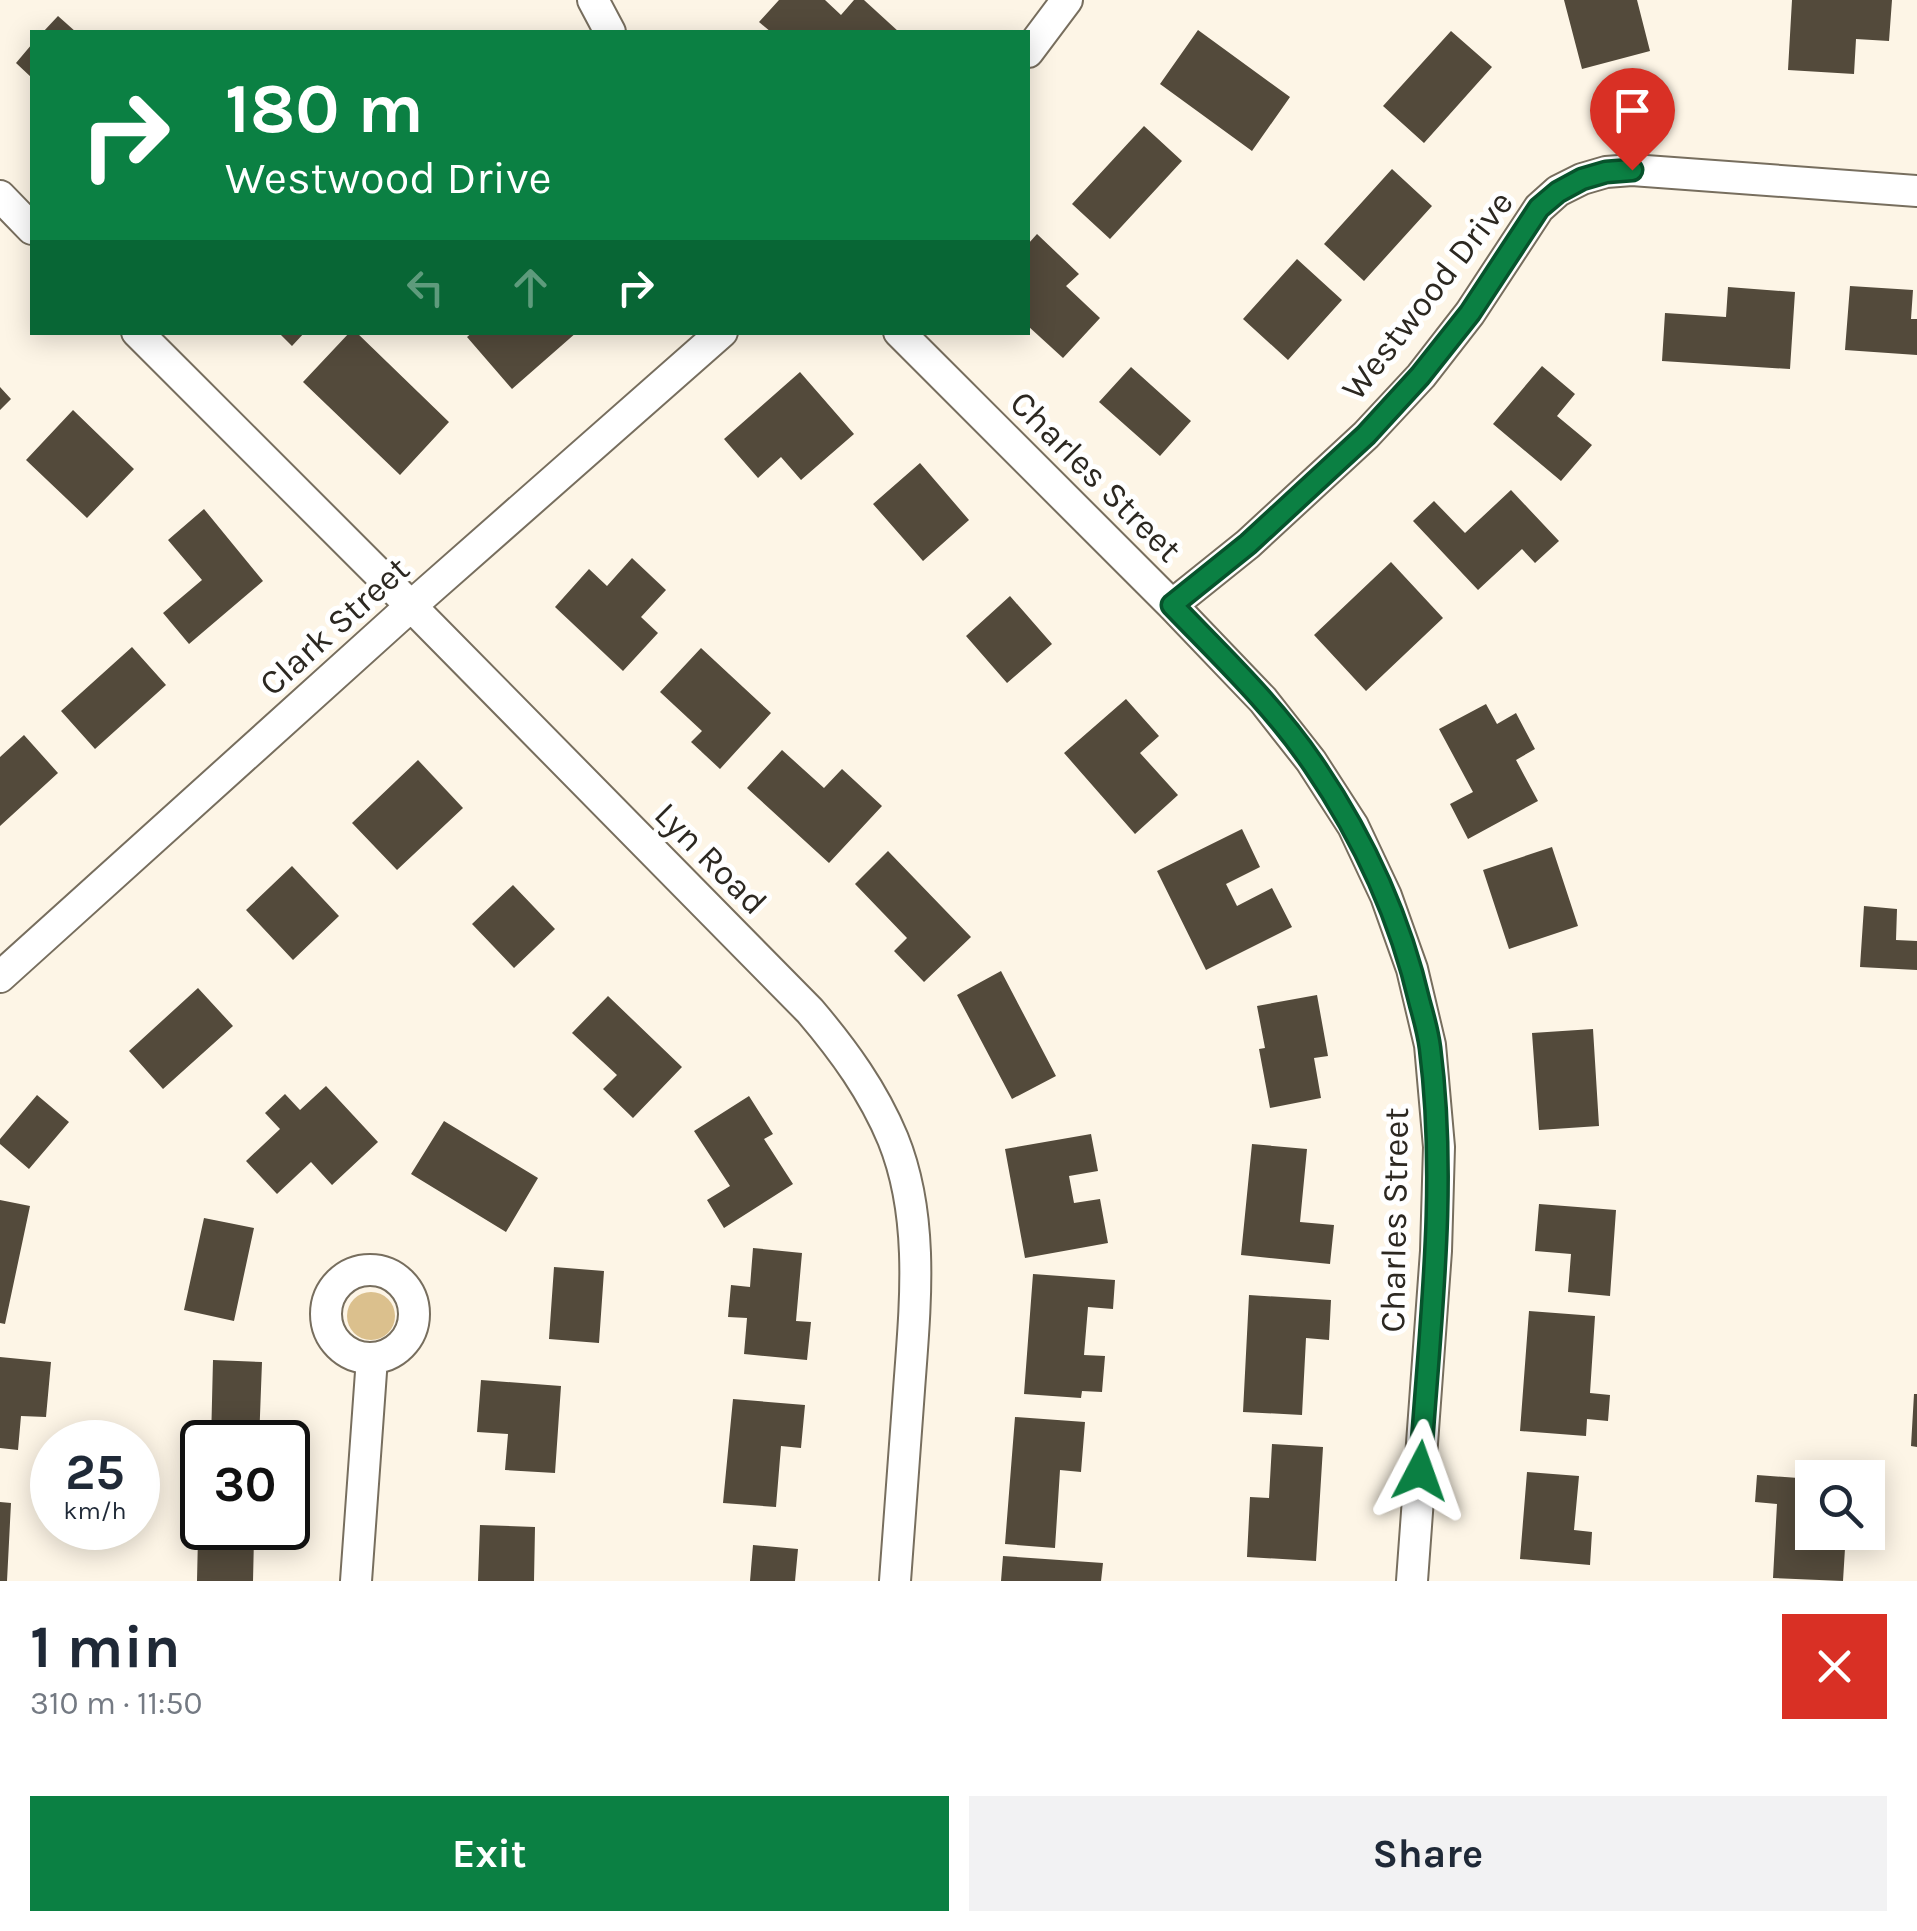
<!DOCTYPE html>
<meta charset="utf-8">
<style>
:root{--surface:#fff;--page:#f2f2f3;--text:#1f2937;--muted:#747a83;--accent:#0b8043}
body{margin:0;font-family:Karla,sans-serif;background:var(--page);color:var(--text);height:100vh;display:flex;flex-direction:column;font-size:38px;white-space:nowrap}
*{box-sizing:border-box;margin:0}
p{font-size:32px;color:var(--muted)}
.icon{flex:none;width:55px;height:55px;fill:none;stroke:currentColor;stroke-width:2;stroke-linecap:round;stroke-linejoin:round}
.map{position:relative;height:1581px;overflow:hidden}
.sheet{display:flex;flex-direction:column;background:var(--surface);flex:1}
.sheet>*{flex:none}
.hud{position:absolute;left:30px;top:30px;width:1000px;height:305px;border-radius:0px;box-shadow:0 5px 25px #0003;background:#0b8043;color:#fff;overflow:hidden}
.buttons{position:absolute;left:1795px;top:1460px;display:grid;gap:20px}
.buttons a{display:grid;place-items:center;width:90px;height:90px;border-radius:0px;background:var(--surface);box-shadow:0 5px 25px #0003;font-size:50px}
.speed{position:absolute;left:30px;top:1420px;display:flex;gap:20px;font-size:50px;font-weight:700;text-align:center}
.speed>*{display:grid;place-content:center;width:130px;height:130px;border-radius:50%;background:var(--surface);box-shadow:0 5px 25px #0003;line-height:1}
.speed small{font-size:25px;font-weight:400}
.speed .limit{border:5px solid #111;border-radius:15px;background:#fff;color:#111}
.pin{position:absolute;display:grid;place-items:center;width:85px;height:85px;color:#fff;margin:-102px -42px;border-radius:50% 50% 50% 0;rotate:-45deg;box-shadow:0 0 10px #0007}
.pin .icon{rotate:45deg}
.me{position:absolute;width:110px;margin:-55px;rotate:4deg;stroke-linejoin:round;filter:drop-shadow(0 0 8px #0008)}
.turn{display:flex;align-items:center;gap:35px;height:210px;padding:0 30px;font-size:45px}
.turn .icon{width:130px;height:130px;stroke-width:2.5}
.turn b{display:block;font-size:70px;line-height:85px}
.lanes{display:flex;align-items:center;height:95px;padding:0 30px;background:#0003;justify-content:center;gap:50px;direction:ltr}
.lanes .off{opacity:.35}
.round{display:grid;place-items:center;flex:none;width:105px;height:105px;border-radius:0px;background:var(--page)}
.overview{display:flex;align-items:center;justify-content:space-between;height:170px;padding:0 30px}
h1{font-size:60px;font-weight:700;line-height:75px}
.primary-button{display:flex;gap:20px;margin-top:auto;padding:20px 30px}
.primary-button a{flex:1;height:115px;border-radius:0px;background:var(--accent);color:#fff;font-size:40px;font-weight:700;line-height:115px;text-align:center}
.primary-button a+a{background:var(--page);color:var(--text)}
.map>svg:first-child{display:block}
.green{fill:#dbc08d}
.building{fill:#534a3b}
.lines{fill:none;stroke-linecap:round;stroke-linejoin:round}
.minor-casing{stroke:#776e5e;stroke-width:34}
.minor{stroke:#fff;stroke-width:30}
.route-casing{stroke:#07532c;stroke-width:25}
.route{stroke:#0b8043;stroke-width:18}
.labels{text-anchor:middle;stroke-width:10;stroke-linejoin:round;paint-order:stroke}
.street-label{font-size:35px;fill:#2c2821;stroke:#fff}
</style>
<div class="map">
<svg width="1917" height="1581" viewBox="0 0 1917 1581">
<rect width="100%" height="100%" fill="#fdf5e6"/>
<!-- green -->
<path class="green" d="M347 1316a24 24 0 1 1 48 0a24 24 0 1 1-48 0Z"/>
<!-- building -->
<path class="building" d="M 779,0 L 825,0 L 841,15 L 854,0 L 864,0 L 899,32 L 771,32 L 759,22 Z
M 1564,0 L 1637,0 L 1650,51 L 1582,69 Z
M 1792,0 L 1892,0 L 1889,41 L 1856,39 L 1854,74 L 1788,70 Z
M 58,16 L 76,32 L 43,32 Z
M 1198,30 L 1290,97 L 1252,151 L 1160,84 Z
M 1451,31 L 1492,67 L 1424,143 L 1383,106 Z
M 32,44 L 32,78 L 16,63 Z
M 1144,126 L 1182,161 L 1110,239 L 1072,204 Z
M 1392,169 L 1432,206 L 1364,281 L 1324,244 Z
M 1037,234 L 1079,274 L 1066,286 L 1100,318 L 1063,358 L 1028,326 L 1028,244 Z
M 1297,259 L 1342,300 L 1288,360 L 1243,319 Z
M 1850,286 L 1913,290 L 1911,319 L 1917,319 L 1917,355 L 1845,350 Z
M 1728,287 L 1795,292 L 1790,369 L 1662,361 L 1665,313 L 1726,317 Z
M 278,332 L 305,332 L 292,346 Z
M 350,332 L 356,332 L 449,422 L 400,475 L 303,382 Z
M 473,332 L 577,332 L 512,389 L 467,337 Z
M 1542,366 L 1575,394 L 1557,416 L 1592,445 L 1561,481 L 1493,424 Z
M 1131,367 L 1191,421 L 1160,456 L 1099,402 Z
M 800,372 L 854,434 L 801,480 L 781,457 L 758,478 L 724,439 Z
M 0,387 L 11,399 L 0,410 Z
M 73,410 L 134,469 L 87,518 L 26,460 Z
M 920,463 L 969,520 L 923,561 L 873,504 Z
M 1511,490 L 1559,541 L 1535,563 L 1522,549 L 1478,590 L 1413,521 L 1434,501 L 1465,533 Z
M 204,509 L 263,581 L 189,644 L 163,613 L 202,580 L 168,540 Z
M 632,558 L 666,590 L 641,617 L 658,633 L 623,671 L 555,607 L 589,569 L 607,586 Z
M 1391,562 L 1443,618 L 1366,691 L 1314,635 Z
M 1010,596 L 1052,644 L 1007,683 L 966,636 Z
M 132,647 L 166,685 L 95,749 L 61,711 Z
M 701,648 L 771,713 L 720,769 L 691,742 L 702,731 L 660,692 Z
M 1126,699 L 1159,736 L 1140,753 L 1178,795 L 1135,834 L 1064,753 Z
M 1486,704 L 1497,724 L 1516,713 L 1535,749 L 1516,760 L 1538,801 L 1468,839 L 1450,804 L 1473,792 L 1439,729 Z
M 24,735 L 58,773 L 0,826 L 0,757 Z
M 782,750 L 824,788 L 842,769 L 882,806 L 829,863 L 747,788 Z
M 418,760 L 463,808 L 397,870 L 352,823 Z
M 1242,829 L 1260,867 L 1226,884 L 1237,906 L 1272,888 L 1292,927 L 1206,970 L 1157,871 Z
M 1552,847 L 1578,926 L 1509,949 L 1483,870 Z
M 888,851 L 971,937 L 924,982 L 894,951 L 907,938 L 855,884 Z
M 292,866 L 339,916 L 293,960 L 246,910 Z
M 513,885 L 555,929 L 514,968 L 472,924 Z
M 1864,906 L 1897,909 L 1896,940 L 1917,941 L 1917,970 L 1860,967 Z
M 1001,971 L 1056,1076 L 1012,1099 L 957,995 Z
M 198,988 L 233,1026 L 163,1089 L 129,1051 Z
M 1317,995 L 1328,1056 L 1314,1058 L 1321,1098 L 1270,1108 L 1259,1049 L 1265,1048 L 1257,1006 Z
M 608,996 L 682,1067 L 633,1118 L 603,1089 L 617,1075 L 572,1033 Z
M 1593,1029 L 1599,1126 L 1539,1130 L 1532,1033 Z
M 326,1086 L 378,1142 L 332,1185 L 311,1162 L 277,1194 L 246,1161 L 280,1129 L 265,1113 L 285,1094 L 300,1110 Z
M 37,1095 L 69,1122 L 29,1169 L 0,1144 L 0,1139 Z
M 749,1096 L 773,1134 L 764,1139 L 793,1184 L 724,1228 L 707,1200 L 730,1186 L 694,1131 Z
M 444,1121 L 538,1178 L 506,1232 L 411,1174 Z
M 1091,1134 L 1098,1171 L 1069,1176 L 1074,1203 L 1100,1199 L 1108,1243 L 1025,1258 L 1005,1149 Z
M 1252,1144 L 1307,1149 L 1300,1222 L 1334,1225 L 1330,1264 L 1241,1255 Z
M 0,1200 L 30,1206 L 5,1324 L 0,1323 Z
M 1539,1204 L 1616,1210 L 1610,1296 L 1568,1292 L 1571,1254 L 1535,1251 Z
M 204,1218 L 254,1228 L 234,1321 L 184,1310 Z
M 753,1248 L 802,1253 L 796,1321 L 811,1322 L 807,1360 L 744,1354 L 747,1318 L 728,1317 L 731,1285 L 750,1287 Z
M 554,1267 L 604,1271 L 599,1343 L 549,1339 Z
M 1033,1274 L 1115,1280 L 1113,1309 L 1088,1307 L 1084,1355 L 1105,1356 L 1102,1392 L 1082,1391 L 1081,1398 L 1024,1394 Z
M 1249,1295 L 1331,1300 L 1329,1340 L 1306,1338 L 1302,1415 L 1243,1412 Z
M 1529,1311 L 1595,1316 L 1590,1393 L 1610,1395 L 1608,1421 L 1587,1419 L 1586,1436 L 1520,1431 Z
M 0,1357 L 51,1362 L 46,1417 L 21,1416 L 18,1450 L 0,1448 Z
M 213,1360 L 262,1362 L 259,1442 L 211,1442 Z
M 481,1380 L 561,1386 L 555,1473 L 505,1470 L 508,1434 L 477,1432 Z
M 1914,1394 L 1917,1394 L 1917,1447 L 1911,1446 Z
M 733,1399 L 805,1405 L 801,1448 L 781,1446 L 776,1507 L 723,1503 Z
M 1015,1417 L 1085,1422 L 1081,1472 L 1060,1470 L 1055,1548 L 1005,1544 Z
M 1272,1444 L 1323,1447 L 1316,1561 L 1247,1557 L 1250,1497 L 1269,1498 Z
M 1527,1472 L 1579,1476 L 1574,1530 L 1592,1532 L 1590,1565 L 1520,1559 Z
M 1757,1475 L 1812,1479 L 1812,1532 L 1846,1532 L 1843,1581 L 1773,1578 L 1777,1504 L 1755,1502 Z
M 1868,1483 L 1873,1483 L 1870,1529 L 1868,1529 Z
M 0,1502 L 11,1503 L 7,1581 L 0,1581 Z
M 480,1525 L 535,1527 L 534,1581 L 478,1581 Z
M 198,1536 L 254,1537 L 253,1581 L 197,1581 Z
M 753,1545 L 798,1549 L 795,1581 L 750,1581 Z
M 1003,1556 L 1103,1563 L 1101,1581 L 1001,1581 Z"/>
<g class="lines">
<defs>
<path id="minor" d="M 593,0 L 610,32
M 1028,52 L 1067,0
M 0,196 L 32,229
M 137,332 L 411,606 L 810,1011 C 844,1051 873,1091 893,1139 C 925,1218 915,1307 909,1390 C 904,1453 900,1517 895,1581
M 899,332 L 1172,605 L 1263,700 L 1311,761 L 1353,826 L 1386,896 L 1412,969 L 1430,1045 L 1439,1147 L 1436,1251 L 1412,1581
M 1172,605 L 1248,544 L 1366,435 L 1421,376 L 1470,313 L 1539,208 L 1558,191 L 1582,179 L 1606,172 L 1632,170 L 1917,191
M 0,977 L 411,606 L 722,332
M326 1314a44 44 0 1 1 88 0a44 44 0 1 1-88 0Z
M 356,1581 L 372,1358"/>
</defs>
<!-- minor casing -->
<use href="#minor" class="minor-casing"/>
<!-- minor -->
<use href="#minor" class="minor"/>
</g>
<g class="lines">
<defs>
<path id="route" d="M 1420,1471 C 1429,1331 1448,1189 1430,1048 C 1428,1033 1424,1018 1420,1004 C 1400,917 1363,837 1313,764 C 1273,705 1221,656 1172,605 L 1248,544 L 1366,435 L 1420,376 L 1470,313 L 1539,208 L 1558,192 L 1582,179 L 1606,172 L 1632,170"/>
</defs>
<!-- route casing -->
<use href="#route" class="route-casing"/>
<!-- route -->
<use href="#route" class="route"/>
</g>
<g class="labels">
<!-- street labels -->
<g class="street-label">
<text transform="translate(1427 295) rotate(-52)" y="12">Westwood Drive</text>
<text transform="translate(1096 476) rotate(45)" y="12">Charles Street</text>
<text transform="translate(334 626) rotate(-42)" y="12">Clark Street</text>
<text transform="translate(711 858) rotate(45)" y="12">Lyn Road</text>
<text transform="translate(1394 1220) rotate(-89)" y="12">Charles Street</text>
</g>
</g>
</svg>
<div class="buttons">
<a><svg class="icon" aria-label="search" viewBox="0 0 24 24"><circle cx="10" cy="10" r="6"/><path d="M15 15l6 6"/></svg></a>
</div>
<div class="speed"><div>25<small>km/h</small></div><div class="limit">30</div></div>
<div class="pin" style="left:1632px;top:170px;background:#d93025"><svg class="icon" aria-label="arrive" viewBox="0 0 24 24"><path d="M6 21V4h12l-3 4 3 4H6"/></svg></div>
<svg class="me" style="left:1420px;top:1471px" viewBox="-20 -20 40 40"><path d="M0-17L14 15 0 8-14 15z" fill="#0b8043" stroke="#fff" stroke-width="4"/></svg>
<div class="hud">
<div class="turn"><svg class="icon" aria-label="right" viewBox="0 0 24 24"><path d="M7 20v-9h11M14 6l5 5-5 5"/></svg><div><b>180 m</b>Westwood Drive</div></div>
<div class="lanes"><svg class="icon off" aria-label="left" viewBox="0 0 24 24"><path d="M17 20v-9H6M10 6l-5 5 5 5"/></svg><svg class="icon off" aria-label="ahead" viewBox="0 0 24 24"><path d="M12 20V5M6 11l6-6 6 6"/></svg><svg class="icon" aria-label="right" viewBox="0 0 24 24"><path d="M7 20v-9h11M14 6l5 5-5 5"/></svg></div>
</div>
</div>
<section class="sheet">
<div class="overview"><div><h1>1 min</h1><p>310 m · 11:50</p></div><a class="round" style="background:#d93025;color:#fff"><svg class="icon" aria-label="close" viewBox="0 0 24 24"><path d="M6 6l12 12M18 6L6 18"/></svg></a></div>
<div class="primary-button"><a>Exit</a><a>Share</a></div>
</section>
